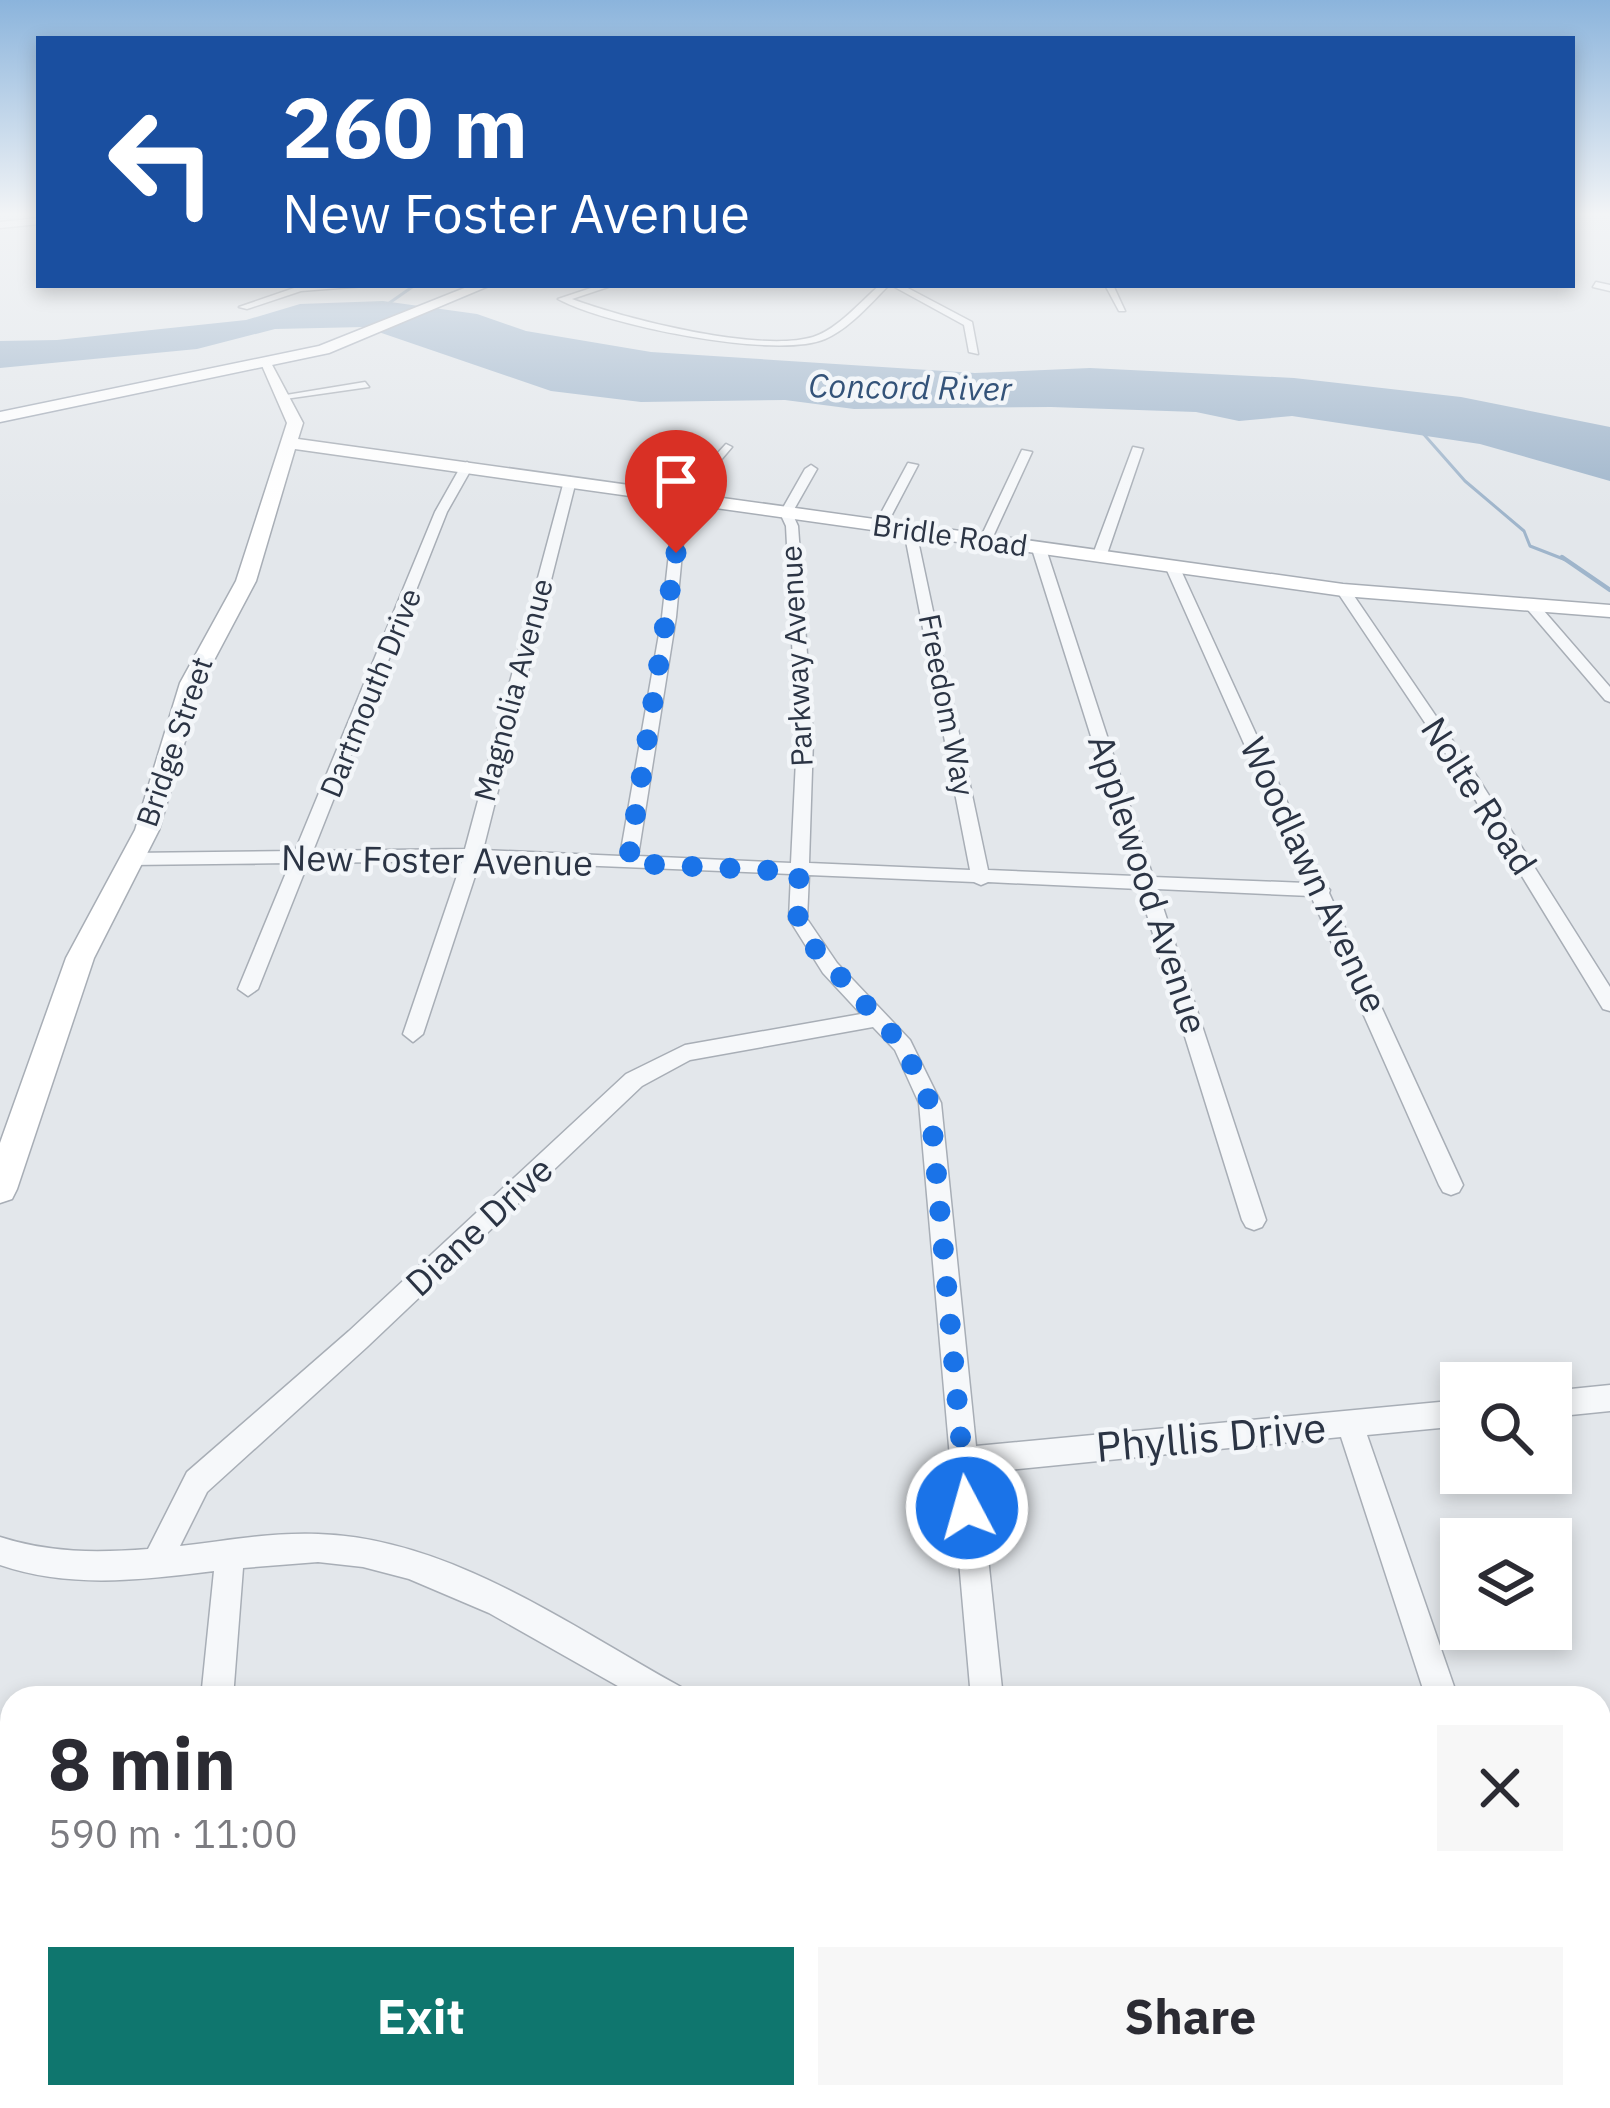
<!DOCTYPE html>
<meta charset="utf-8">
<style>
:root{--surface:#fff;--page:#f7f7f7;--text:#2b2b33;--muted:#7c7c81;--accent:#0f766e}
body{margin:0;font-family:"IBM Plex Sans",sans-serif;background:var(--page);color:var(--text);height:100vh;display:flex;flex-direction:column;font-size:45px;white-space:nowrap}
*{box-sizing:border-box;margin:0}
p{font-size:39px;color:var(--muted)}
.icon{flex:none;width:66px;height:66px;fill:none;stroke:currentColor;stroke-width:2;stroke-linecap:round;stroke-linejoin:round}
.map{position:relative;flex:1;overflow:hidden}
.drawer{position:absolute;left:0px;top:1686px;width:1611px;height:423px;display:flex;flex-direction:column;background:var(--surface);border-radius:36px 36px 0 0;box-shadow:0 6px 18px #0003}
.drawer>*{flex:none}
.banner{position:absolute;left:36px;top:36px;width:1539px;height:252px;border-radius:0px;box-shadow:0 6px 18px #0003;background:#1a4fa0;color:#fff;overflow:hidden}
.fabs{position:absolute;left:1440px;top:1362px;display:grid;gap:24px}
.fabs a{display:grid;place-items:center;width:132px;height:132px;border-radius:0px;background:var(--surface);box-shadow:0 6px 18px #0003;font-size:60px}
.pin{position:absolute;display:grid;place-items:center;width:102px;height:102px;color:#fff;margin:-123px -51px;border-radius:50% 50% 50% 0;rotate:-45deg;box-shadow:0 0 12px #0007}
.pin .icon{rotate:45deg}
.me{position:absolute;width:132px;margin:-66px;rotate:354deg;stroke-linejoin:round;filter:drop-shadow(0 0 9px #0008)}
.turn{display:flex;align-items:center;gap:42px;height:252px;padding:0 48px;font-size:54px}
.turn .icon{width:156px;height:156px;stroke-width:2.5}
.turn b{display:block;font-size:84px;line-height:102px}
.round{display:grid;place-items:center;flex:none;width:126px;height:126px;border-radius:0px;background:var(--page)}
.head{display:flex;align-items:center;justify-content:space-between;height:204px;padding:0 48px}
h1{font-size:72px;font-weight:700;line-height:90px}
.action{display:flex;gap:24px;margin-top:auto;padding:24px 48px}
.action a{flex:1;height:138px;border-radius:0px;background:var(--accent);color:#fff;font-size:48px;font-weight:700;line-height:138px;text-align:center}
.action a+a{background:var(--page);color:var(--text)}
.map>svg:first-child{display:block}
.water{fill:#9fb5cb}
.lines{fill:none;stroke-linecap:round;stroke-linejoin:round}
.stream-far1{stroke:#9fb5cb;stroke-width:3}
.stream{stroke:#9fb5cb;stroke-width:4.5}
.street-casing{stroke:#a8aeb6;stroke-width:3}
.secondary-casing{stroke:#a8aeb6;stroke-width:3}
.primary-casing{stroke:#a3abb7;stroke-width:3}
.street{fill:#f6f8fa;fill-rule:evenodd}
.secondary{fill:#fff;fill-rule:evenodd}
.primary{fill:#fff;fill-rule:evenodd}
.route{stroke:#1a73e8;stroke-width:21;stroke-dasharray:0 37.8}
.labels{text-anchor:middle;stroke-width:9;stroke-linejoin:round;paint-order:stroke}
.far-street-label{font-size:30px;fill:#2b3444;stroke:#f3f6f9}
.far-water-label{font-size:33px;font-style:italic;fill:#345379;stroke:#f3f6f9}
.street-label{font-size:36px;fill:#2b3444;stroke:#f3f6f9}
.near-street-label{font-size:42px;fill:#2b3444;stroke:#f3f6f9}
</style>
<div class="map">
<svg width="1610" height="2108" viewBox="0 0 1610 2108">
<rect width="100%" height="100%" fill="#e3e7eb"/>
<!-- water -->
<path class="water" d="M 383,301 L 477,314 L 526,331 L 651,352 L 975,373 L 1090,368 L 1294,378 L 1461,397 L 1610,427 L 1610,481 L 1480,444 L 1292,416 L 1239,421 L 1196,412 L 1051,407 L 854,409 L 785,400 L 641,402 L 551,391 L 364,327 L 275,329 L 197,349 L 0,368 L 0,341 L 57,340 L 246,320 L 300,304 Z"/>
<g class="lines">
<!-- stream-far1 -->
<path class="stream-far1" d="M 385,306 L 415,285
M 1420,430 L 1465,481 L 1524,531 L 1530,546 L 1566,560"/>
<!-- stream -->
<path class="stream" d="M 1562,557 L 1610,590"/>
<defs>
<path id="street" d="M 1596,282 L 1610,285 L 1610,291 L 1593,287 Z
M 303,285 L 378,285 L 301,291 L 247,309 L 239,307 Z
M 600,285 L 614,285 L 572,299 C 625,319 759,353 813,337 C 838,329 860,302 880,285 L 889,285 C 871,303 849,329 825,339 C 776,360 605,325 558,299 Z
M 891,285 L 902,285 L 972,322 L 978,354 L 969,352 L 964,325 Z
M 1105,285 L 1113,285 L 1125,311 L 1119,311 Z
M 365,382 L 369,387 L 285,399 L 280,396 Z
M 726,444 L 732,447 L 687,500 L 676,617 L 638,856 L 791,863 L 797,739 L 786,526 L 780,513 L 805,469 L 811,465 L 817,469 L 792,513 L 798,526 L 813,739 L 809,863 L 970,870 L 904,531 L 910,527 L 916,531 L 988,870 L 1135,876 L 1032,549 L 1039,545 L 1046,549 L 1153,877 L 1306,883 L 1165,566 L 1172,562 L 1179,566 L 1325,885 L 1330,890 L 1329,893 L 1463,1185 L 1459,1192 L 1451,1195 L 1443,1192 L 1439,1185 L 1311,896 L 1157,889 L 1266,1220 L 1262,1227 L 1254,1230 L 1246,1227 L 1242,1220 L 1139,889 L 988,882 L 981,885 L 974,882 L 809,875 L 807,919 L 837,963 L 910,1040 L 941,1103 L 976,1446 L 1461,1400 L 1461,1426 L 1367,1435 L 1458,1698 L 1426,1698 L 1341,1437 L 979,1473 L 1003,1698 L 971,1698 L 919,1103 L 895,1050 L 873,1027 L 690,1060 L 642,1086 L 367,1347 L 207,1492 L 180,1546 C 226,1541 272,1532 318,1534 C 450,1538 570,1626 681,1687 L 686,1698 L 639,1698 L 489,1613 L 409,1579 L 363,1567 L 318,1562 L 243,1568 L 233,1698 L 201,1698 L 214,1571 C 141,1580 70,1589 0,1565 L 0,1537 C 50,1553 96,1553 148,1549 L 187,1472 L 349,1331 L 626,1074 L 685,1045 L 861,1014 L 823,973 L 789,919 L 791,874 L 480,861 L 423,1034 L 413,1042 L 403,1034 L 462,861 L 308,863 L 258,989 L 248,996 L 238,989 L 290,863 L 130,865 L 121,859 L 130,853 L 295,851 L 435,512 L 461,466 L 467,462 L 473,466 L 447,512 L 313,851 L 465,849 L 564,481 L 570,477 L 576,481 L 483,850 L 620,856 L 662,617 L 675,499 Z
M 1133,447 L 1143,449 L 1106,557 L 1094,560 L 1092,557 Z
M 1022,450 L 1032,452 L 991,541 L 980,544 L 979,541 Z
M 908,463 L 918,465 L 886,526 L 875,529 L 874,526 Z
M 1338,587 L 1348,587 L 1478,778 L 1610,987 L 1610,1011 L 1603,1009 L 1462,778 L 1336,590 Z
M 1533,603 L 1538,604 L 1610,687 L 1610,702 L 1605,700 L 1528,610 L 1528,604 Z
M 1610,1385 L 1610,1411 L 1551,1417 L 1551,1391 Z
M 161,2097 L 199,2097 L 197,2108 L 159,2108 Z
M 1232,2097 L 1270,2097 L 1268,2108 L 1230,2108 Z
M 1419,2097 L 1473,2097 L 1478,2108 L 1424,2108 Z
M 1523,2097 L 1563,2097 L 1558,2108 L 1518,2108 Z"/>
<path id="secondary" d="M 39,218 L 39,224 L 0,228 L 0,222 Z
M 260,361 L 270,361 L 303,423 L 298,439 L 1343,584 L 1610,605 L 1610,617 L 1343,596 L 295,449 L 256,581 L 202,683 L 159,830 L 94,958 L 17,1189 L 12,1199 L 0,1203 L 0,1143 L 66,958 L 135,830 L 180,683 L 236,581 L 287,423 Z"/>
<path id="primary" d="M 472,285 L 491,285 L 329,353 L 0,422 L 0,412 L 319,346 Z"/>
</defs>
<!-- street casing -->
<use href="#street" class="street-casing"/>
<!-- secondary casing -->
<use href="#secondary" class="secondary-casing"/>
<!-- primary casing -->
<use href="#primary" class="primary-casing"/>
<!-- street -->
<use href="#street" class="street"/>
<!-- secondary -->
<use href="#secondary" class="secondary"/>
<!-- primary -->
<use href="#primary" class="primary"/>
</g>
<!-- sky -->
<linearGradient id="sky" x2="0" y2="1"><stop stop-color="#8bb4dc"/><stop offset="0.42" stop-color="#f2f4f6"/><stop offset="1" stop-color="#f2f4f6" stop-opacity="0"/></linearGradient>
<rect width="1610" height="510" fill="url(#sky)"/>
<g class="lines">
<!-- route -->
<path class="route" d="M 676,553 L 628,863 L 799,872 L 798,919 L 809,942 L 903,1046 L 930,1103 L 967,1508"/>
</g>
<g class="labels">
<!-- far-street labels -->
<g class="far-street-label">
<text transform="translate(950 536) rotate(8)" y="10">Bridle Road</text>
<text transform="translate(797 656) rotate(-93)" y="10">Parkway Avenue</text>
<text transform="translate(514 690) rotate(-75)" y="10">Magnolia Avenue</text>
<text transform="translate(371 693) rotate(-68)" y="10">Dartmouth Drive</text>
<text transform="translate(946 705) rotate(79)" y="10">Freedom Way</text>
<text transform="translate(175 742) rotate(-71)" y="10">Bridge Street</text>
</g>
<!-- far-water labels -->
<g class="far-water-label">
<text transform="translate(910 387) rotate(1)" y="12">Concord River</text>
</g>
<!-- street labels -->
<g class="street-label">
<text transform="translate(1479 796) rotate(57)" y="13">Nolte Road</text>
<text transform="translate(437 860) rotate(1)" y="13">New Foster Avenue</text>
<text transform="translate(1314 875) rotate(65)" y="13">Woodlawn Avenue</text>
<text transform="translate(1148 884) rotate(72)" y="13">Applewood Avenue</text>
<text transform="translate(479 1226) rotate(-43)" y="13">Diane Drive</text>
</g>
<!-- near-street labels -->
<g class="near-street-label">
<text transform="translate(1211 1437) rotate(-5)" y="15">Phyllis Drive</text>
</g>
</g>
</svg>
<div class="fabs">
<a><svg class="icon" aria-label="search" viewBox="0 0 24 24"><circle cx="10" cy="10" r="6"/><path d="M15 15l6 6"/></svg></a>
<a><svg class="icon" aria-label="layers" viewBox="0 0 24 24"><path d="M12 4l9 5-9 5-9-5zM3 14l9 5 9-5"/></svg></a>
</div>
<div class="pin" style="left:676px;top:553px;background:#d93025"><svg class="icon" aria-label="arrive" viewBox="0 0 24 24"><path d="M6 21V4h12l-3 4 3 4H6"/></svg></div>
<svg class="me" style="left:967px;top:1508px" viewBox="-20 -20 40 40"><circle r="17" fill="#1a73e8" stroke="#fff" stroke-width="3"/><path d="M0-11L8 9 0 5-8 9z" fill="#fff"/></svg>
<div class="banner">
<div class="turn"><svg class="icon" aria-label="left" viewBox="0 0 24 24"><path d="M17 20v-9H6M10 6l-5 5 5 5"/></svg><div><b>260 m</b>New Foster Avenue</div></div>
</div>
<section class="drawer">
<div class="head"><div><h1>8 min</h1><p>590 m · 11:00</p></div><a class="round"><svg class="icon" aria-label="close" viewBox="0 0 24 24"><path d="M6 6l12 12M18 6L6 18"/></svg></a></div>
<div class="action"><a>Exit</a><a>Share</a></div>
</section>
</div>
